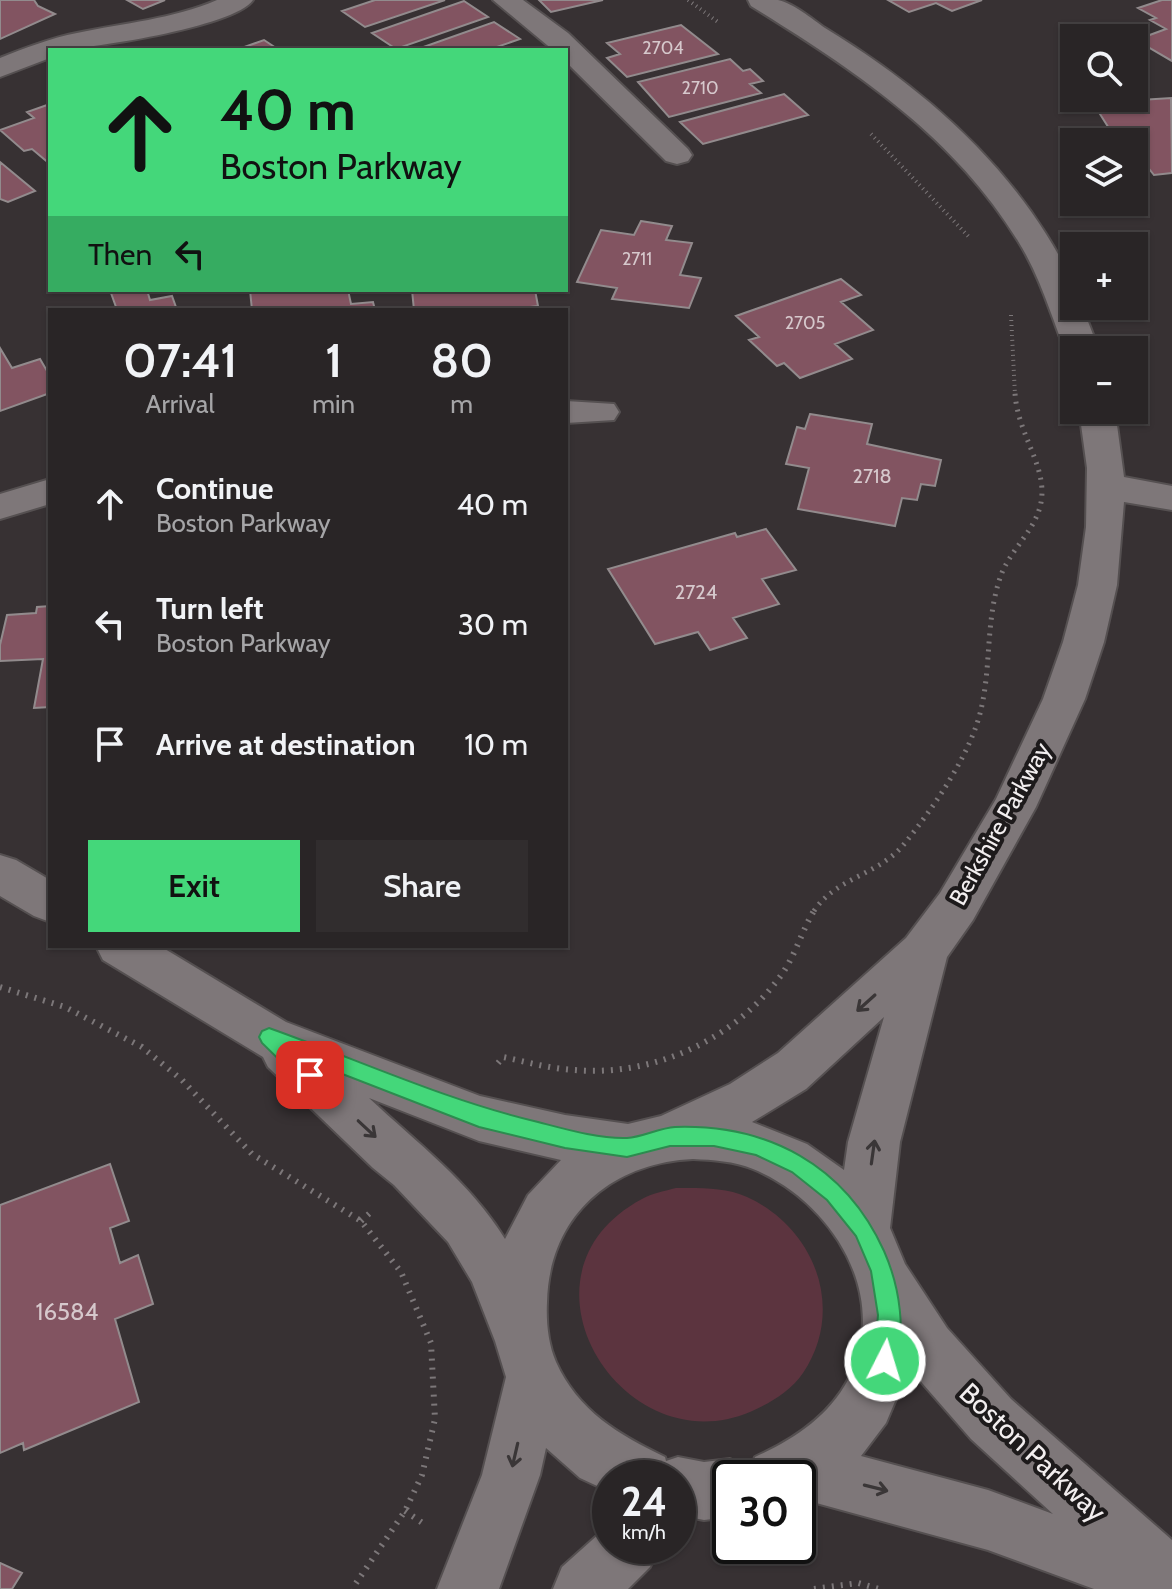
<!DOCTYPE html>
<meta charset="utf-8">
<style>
:root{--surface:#292526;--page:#312d2e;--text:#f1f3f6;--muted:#a5a5a7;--line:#454243;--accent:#44d77a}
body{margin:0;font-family:Cabin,sans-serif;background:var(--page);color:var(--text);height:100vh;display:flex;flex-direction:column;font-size:30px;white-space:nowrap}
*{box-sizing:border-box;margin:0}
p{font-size:26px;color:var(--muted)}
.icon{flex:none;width:44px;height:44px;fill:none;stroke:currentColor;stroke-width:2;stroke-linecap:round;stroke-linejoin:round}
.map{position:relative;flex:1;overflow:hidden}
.details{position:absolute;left:48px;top:308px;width:520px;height:640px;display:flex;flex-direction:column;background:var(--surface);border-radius:0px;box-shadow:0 2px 6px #0004,0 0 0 2px var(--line)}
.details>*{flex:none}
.banner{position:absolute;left:48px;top:48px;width:520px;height:244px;border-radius:0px;box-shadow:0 2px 6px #0004,0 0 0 2px var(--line);background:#44d77a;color:#111;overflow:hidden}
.controls{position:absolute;left:1060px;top:24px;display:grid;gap:16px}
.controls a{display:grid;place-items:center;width:88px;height:88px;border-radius:0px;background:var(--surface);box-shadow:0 2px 6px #0004,0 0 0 2px var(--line);font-size:40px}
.speed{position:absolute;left:592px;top:1460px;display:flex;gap:16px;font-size:40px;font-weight:700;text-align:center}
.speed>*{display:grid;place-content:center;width:104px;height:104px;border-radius:50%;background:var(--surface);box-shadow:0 2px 6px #0004,0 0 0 2px var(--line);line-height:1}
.speed small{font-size:20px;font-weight:400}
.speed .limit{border:4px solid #111;border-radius:12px;background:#fff;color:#111}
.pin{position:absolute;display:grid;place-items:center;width:68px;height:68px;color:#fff;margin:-34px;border-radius:16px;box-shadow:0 4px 12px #0006}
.me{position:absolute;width:88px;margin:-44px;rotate:5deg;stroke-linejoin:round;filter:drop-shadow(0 0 6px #0008)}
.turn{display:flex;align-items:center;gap:28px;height:168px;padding:0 40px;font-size:36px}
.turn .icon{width:104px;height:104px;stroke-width:2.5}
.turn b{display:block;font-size:56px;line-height:68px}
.then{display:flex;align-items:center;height:76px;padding:0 40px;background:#0003;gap:16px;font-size:30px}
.eta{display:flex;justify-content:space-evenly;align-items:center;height:136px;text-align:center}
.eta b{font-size:48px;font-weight:600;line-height:56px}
.cta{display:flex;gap:16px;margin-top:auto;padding:16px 40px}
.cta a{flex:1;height:92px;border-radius:0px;background:var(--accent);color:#111;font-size:32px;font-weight:600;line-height:92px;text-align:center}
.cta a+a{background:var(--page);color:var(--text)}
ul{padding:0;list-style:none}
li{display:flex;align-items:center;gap:24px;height:120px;padding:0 40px}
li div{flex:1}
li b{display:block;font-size:30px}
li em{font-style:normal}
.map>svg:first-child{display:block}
.green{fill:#5c343f}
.building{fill:#825461;stroke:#928b8d;stroke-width:2}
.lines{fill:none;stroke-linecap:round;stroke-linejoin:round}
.minor-casing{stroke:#555051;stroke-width:4}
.path-far2{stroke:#7c7779;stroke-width:4;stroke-dasharray:1 4;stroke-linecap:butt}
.path-far1{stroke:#7c7779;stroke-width:5;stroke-dasharray:2 6;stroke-linecap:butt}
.path{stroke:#7c7779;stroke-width:6;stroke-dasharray:2 7;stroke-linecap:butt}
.minor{fill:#7e7779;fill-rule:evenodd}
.oneway{stroke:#3a3637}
.route{fill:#44d77a;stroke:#2c8c4f;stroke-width:2}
.labels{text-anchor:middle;stroke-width:8;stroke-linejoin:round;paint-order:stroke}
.far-number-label{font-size:18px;fill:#d6c8cc}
.number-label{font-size:20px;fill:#d6c8cc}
.street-label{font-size:24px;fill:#f2eeef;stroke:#1d1a1b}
.near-number-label{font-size:24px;fill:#d6c8cc}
.near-street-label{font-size:28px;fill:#f2eeef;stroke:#1d1a1b}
</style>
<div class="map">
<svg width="1172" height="1589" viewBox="0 0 1172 1589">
<rect width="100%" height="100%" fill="#373133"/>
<!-- green -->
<path class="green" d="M 676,1188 C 700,1188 725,1187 747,1197 C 815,1228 846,1309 803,1373 C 790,1392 770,1403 750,1412 C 622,1466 502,1274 642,1199 C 652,1193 665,1191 676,1188 Z"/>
<!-- building -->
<path class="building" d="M 0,0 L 34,0 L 38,6 L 55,14 L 0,39 Z
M 127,0 L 165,0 L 143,9 Z
M 375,0 L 445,0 L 365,27 L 342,11 Z
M 539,0 L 603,0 L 551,12 Z
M 888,0 L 982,0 L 952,11 L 936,3 L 909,12 Z
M 1162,0 L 1172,0 L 1172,61 L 1136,40 L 1166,29 L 1150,20 L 1156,18 L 1138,8 Z
M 464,1 L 488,17 L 396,49 L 372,33 Z
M 494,22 L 520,39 L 488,50 L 415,50 Z
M 681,25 L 718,54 L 627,77 L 607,58 L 620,54 L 607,43 Z
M 264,40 L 279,50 L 236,50 Z
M 730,59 L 743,71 L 750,69 L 763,81 L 750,84 L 761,93 L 669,117 L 638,82 Z
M 784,94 L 808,115 L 703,144 L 680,122 Z
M 1171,98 L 1172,173 L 1154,175 L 1134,150 L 1134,142 L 1117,141 L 1093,103 Z
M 50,104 L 50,164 L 32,149 L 24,151 L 0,130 L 34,118 L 27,112 Z
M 0,162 L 35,191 L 8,202 L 0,199 Z
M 641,221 L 672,226 L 666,240 L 692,243 L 680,275 L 701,278 L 689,308 L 612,299 L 617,288 L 577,282 L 601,230 L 634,235 Z
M 841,279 L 861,295 L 841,302 L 873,330 L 835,344 L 852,359 L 800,378 L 784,363 L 777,366 L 749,340 L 759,337 L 736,316 Z
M 127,290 L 147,290 L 150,300 L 172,296 L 177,310 L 102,310 L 116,307 L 111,293 Z
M 250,290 L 348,290 L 351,304 L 373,302 L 375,310 L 252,310 Z
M 412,290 L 535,290 L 538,306 L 507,310 L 414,310 Z
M 0,348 L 12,368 L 40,359 L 50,376 L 50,393 L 0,411 Z
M 810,414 L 872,424 L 867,444 L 941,460 L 935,486 L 921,484 L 917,500 L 902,498 L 895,526 L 798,509 L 809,468 L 786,464 L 797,427 L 805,429 Z
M 766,529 L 796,570 L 762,579 L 779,604 L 733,618 L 747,638 L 710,650 L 698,632 L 655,644 L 608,569 L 735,533 L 737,537 Z
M 50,606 L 50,707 L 34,708 L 43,659 L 0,661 L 0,645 L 7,615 L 36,613 L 37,607 Z
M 110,1164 L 129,1221 L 110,1228 L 120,1263 L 138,1255 L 153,1304 L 115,1319 L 139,1402 L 24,1450 L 23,1443 L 0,1453 L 0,1205 Z
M 0,1563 L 22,1573 L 12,1589 L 0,1589 Z"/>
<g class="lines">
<defs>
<path id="minor" d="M 217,0 L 253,0 C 235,27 85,50 50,50 L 50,58 L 0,77 L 0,58 C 25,48 51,38 77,33 C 124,23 173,19 217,0 Z
M 493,0 L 523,0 L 568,33 L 688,149 L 692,155 L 688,161 L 677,164 L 666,161 L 566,62 L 566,50 L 553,50 Z
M 748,0 C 757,0 769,0 778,0 C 793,3 812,19 825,28 C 912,81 991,147 1046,234 C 1060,257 1074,278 1074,306 L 1082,306 L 1099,350 L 1074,350 L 1074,358 L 1070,357 C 1061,344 1057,328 1051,313 C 1042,288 1032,263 1018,241 C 953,135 854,70 751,6 Z
M 566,401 L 614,404 L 619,412 L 614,420 L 566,423 Z
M 1079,410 L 1115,410 L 1124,477 L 1172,486 L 1172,510 L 1124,502 L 1117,585 L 1104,642 L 1085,699 L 1036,807 L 973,920 L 947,957 L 900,1142 L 890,1228 L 905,1264 L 947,1328 L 1011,1399 L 1172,1540 L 1172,1589 L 1094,1589 L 988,1550 L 798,1498 L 798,1478 L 730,1478 L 730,1517 L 704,1520 L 678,1515 L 678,1478 L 610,1478 L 610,1492 L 580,1478 L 546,1448 L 540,1475 L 499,1589 L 437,1589 L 482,1475 L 506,1377 L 495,1341 L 472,1282 L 448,1242 L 394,1185 L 373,1168 L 268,1067 L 263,1057 L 103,960 L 96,946 L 160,946 L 286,1022 L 480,1096 L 565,1115 L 628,1124 L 661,1116 L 730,1084 L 778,1053 L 906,938 L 940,893 L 996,799 L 1043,699 L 1063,642 L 1078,585 L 1086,527 L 1087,468 ZM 884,1017 L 848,1142 L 844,1170 L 807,1144 L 752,1122 L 806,1089 ZM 369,1098 L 479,1141 L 561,1160 L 528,1195 L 505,1239 C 470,1182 417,1143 369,1098 ZM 693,1159 C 713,1160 734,1161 753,1169 C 832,1201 892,1297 848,1380 C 828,1417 793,1440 755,1457 L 751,1468 L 730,1459 L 704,1462 L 678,1457 L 666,1461 L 665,1457 C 619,1435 578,1411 556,1362 C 548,1344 546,1321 547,1302 C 549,1217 610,1163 693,1159 ZM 909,1368 L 971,1439 L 1053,1514 L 988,1490 L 861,1456 L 886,1423 Z
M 50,479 L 50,504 L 0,519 L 0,494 Z
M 0,855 L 16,860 L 50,880 L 50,922 L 34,916 L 0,896 Z
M 610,1524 L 610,1546 L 659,1546 L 650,1567 L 628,1589 L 553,1589 L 562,1567 Z"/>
</defs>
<!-- minor casing -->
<use href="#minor" class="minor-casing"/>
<!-- path-far2 -->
<path class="path-far2" d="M 688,0 L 718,22
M 871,134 L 969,237
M 1011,315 L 1015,395"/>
<!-- path-far1 -->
<path class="path-far1" d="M 814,911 C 836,877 880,875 905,843 C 934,807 973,751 982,705 C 991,663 986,620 1000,578 C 1010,547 1042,527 1042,492 C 1042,460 1017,430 1015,393"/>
<!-- path -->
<path class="path" d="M 0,987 L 65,1007 L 142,1047 L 182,1080 L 252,1154 L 361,1221 L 401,1272 L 431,1343 L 435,1419 L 422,1475 L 405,1511 L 352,1589
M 498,1063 L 503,1057 C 527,1062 551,1069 575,1070 C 654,1077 736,1039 782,974 C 796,954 802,930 815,909
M 361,1221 L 372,1211
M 405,1511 L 424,1524
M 814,1589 L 858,1583 L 879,1589"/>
<!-- minor -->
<use href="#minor" class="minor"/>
</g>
<!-- one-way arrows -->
<defs><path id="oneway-shaft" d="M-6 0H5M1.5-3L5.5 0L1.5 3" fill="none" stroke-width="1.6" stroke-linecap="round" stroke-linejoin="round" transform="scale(2)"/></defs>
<g class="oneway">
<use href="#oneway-shaft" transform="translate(866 1003) rotate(138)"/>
<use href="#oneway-shaft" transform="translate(367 1129) rotate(43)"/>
<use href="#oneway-shaft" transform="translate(873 1152) rotate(-82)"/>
<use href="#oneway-shaft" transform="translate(515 1455) rotate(103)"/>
<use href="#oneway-shaft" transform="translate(876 1488) rotate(14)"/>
</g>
<!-- route -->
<path class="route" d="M 269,1028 C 359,1060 445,1100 538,1122 C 565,1129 599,1139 627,1138 C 643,1137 659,1128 675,1127 C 768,1124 845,1165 884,1251 C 899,1285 908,1334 893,1369 L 885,1372 L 877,1369 L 874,1361 L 878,1315 L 871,1271 L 856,1236 L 827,1200 L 792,1172 L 756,1155 L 714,1146 L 670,1146 L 627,1157 L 565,1148 L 479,1127 L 309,1061 L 320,1075 L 317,1082 L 310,1084 L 302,1082 L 262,1043 L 259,1037 L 262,1031 Z"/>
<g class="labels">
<!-- far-number labels -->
<g class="far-number-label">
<text x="663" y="54">2704</text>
<text x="700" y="94">2710</text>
<text x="637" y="265">2711</text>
<text x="805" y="329">2705</text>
</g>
<!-- number labels -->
<g class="number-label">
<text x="872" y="483">2718</text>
<text x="696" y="599">2724</text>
</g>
<!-- street labels -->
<g class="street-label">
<text transform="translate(1000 824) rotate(-61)" y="8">Berkshire Parkway</text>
</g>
<!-- near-number labels -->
<g class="near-number-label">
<text x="67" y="1320">16584</text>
</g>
<!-- near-street labels -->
<g class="near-street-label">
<text transform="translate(1033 1452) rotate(43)" y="10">Boston Parkway</text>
</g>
</g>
</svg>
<div class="controls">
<a><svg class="icon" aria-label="search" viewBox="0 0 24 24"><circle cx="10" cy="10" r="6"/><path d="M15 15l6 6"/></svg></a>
<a><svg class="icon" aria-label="layers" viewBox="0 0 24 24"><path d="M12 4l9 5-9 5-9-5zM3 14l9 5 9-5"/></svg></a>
<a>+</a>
<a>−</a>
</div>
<div class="speed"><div>24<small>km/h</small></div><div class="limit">30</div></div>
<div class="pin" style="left:310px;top:1075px;background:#d93025"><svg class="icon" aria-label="arrive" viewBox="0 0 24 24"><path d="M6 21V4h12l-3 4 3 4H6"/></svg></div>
<svg class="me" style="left:885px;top:1361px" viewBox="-20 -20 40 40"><circle r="17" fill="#44d77a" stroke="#fff" stroke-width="3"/><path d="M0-11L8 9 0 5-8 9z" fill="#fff"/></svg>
<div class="banner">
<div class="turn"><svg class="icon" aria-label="ahead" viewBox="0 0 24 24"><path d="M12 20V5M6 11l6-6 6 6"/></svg><div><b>40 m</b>Boston Parkway</div></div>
<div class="then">Then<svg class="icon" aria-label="left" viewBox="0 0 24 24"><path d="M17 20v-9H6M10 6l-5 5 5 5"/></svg></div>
</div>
<section class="details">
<div class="eta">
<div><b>07:41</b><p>Arrival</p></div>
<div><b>1</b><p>min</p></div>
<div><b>80</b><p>m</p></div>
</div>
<ul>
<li><svg class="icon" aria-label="ahead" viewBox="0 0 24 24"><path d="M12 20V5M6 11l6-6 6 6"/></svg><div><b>Continue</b><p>Boston Parkway</p></div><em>40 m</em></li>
<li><svg class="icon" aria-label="left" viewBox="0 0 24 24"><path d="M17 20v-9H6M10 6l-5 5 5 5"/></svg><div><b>Turn left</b><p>Boston Parkway</p></div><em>30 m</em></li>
<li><svg class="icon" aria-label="arrive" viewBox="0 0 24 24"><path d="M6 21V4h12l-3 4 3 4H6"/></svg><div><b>Arrive at destination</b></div><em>10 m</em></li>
</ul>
<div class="cta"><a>Exit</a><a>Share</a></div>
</section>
</div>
